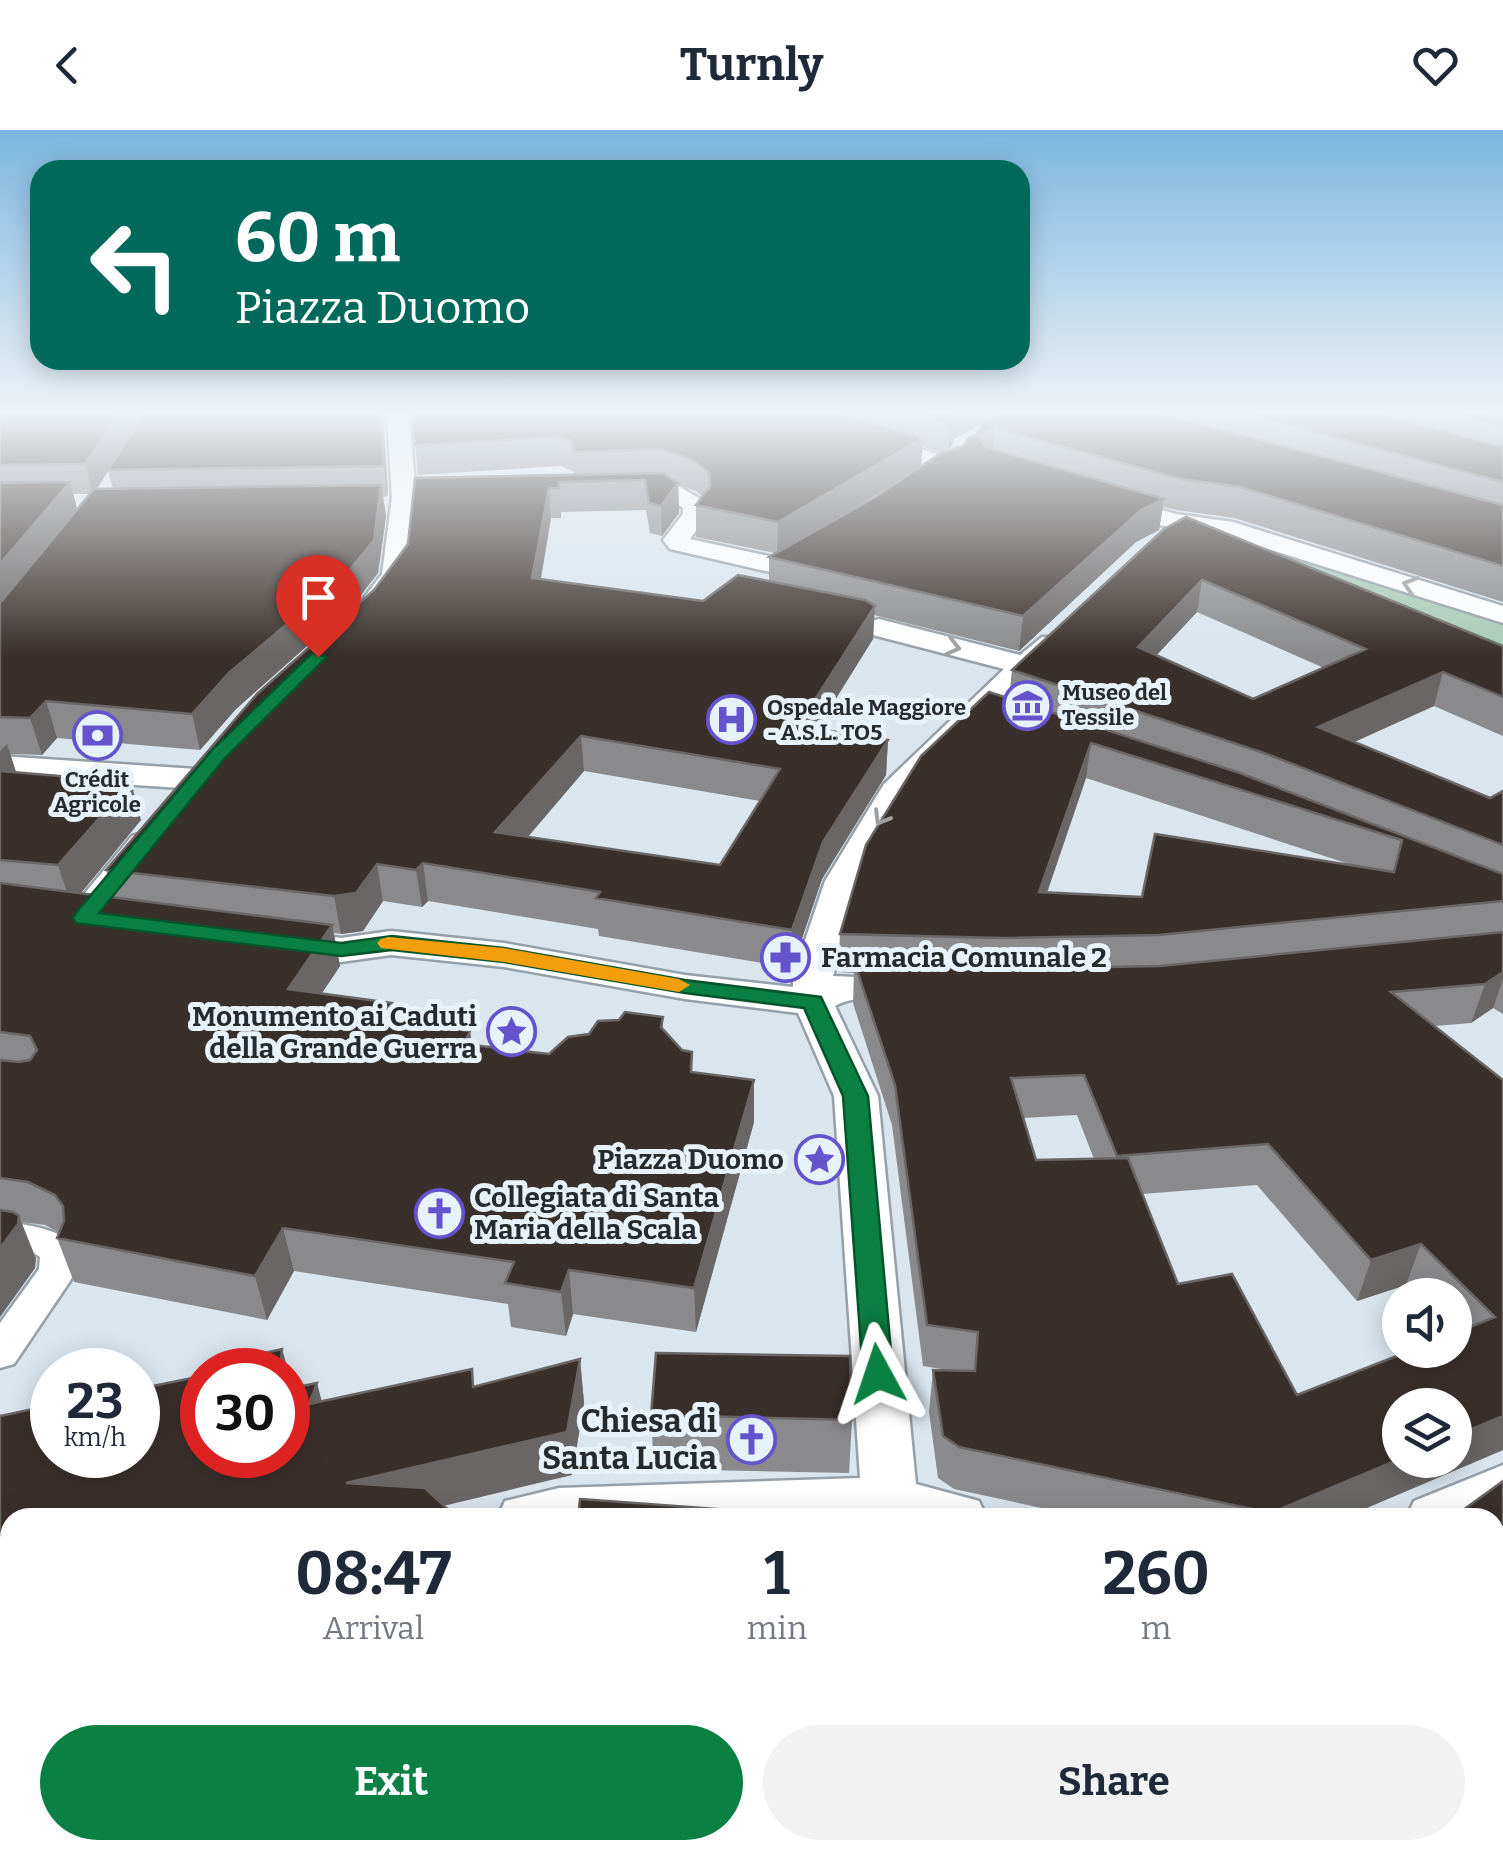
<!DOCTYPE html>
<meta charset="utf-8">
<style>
:root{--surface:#fff;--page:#f2f2f3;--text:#1f2937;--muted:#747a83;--accent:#0b8043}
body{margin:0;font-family:Bitter,serif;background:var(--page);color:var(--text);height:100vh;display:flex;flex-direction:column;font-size:38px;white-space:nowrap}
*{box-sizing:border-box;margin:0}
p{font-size:32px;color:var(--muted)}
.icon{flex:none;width:55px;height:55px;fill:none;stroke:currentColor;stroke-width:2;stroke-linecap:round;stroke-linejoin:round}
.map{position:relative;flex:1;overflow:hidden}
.side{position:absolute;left:0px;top:1378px;width:1505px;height:352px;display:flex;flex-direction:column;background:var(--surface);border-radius:30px 30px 0 0;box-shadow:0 5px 25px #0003}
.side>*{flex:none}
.banner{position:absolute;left:30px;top:30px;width:1000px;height:210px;border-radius:30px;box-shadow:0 5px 25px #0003;background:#00695c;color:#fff;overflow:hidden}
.controls{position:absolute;left:1382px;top:1148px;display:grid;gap:20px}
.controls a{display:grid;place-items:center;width:90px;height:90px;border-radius:50%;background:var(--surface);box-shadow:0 5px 25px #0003;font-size:50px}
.speed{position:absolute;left:30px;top:1218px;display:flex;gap:20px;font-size:50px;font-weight:700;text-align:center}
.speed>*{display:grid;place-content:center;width:130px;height:130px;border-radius:50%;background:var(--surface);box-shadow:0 5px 25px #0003;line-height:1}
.speed small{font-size:25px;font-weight:400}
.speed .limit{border:15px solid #d22;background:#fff;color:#111}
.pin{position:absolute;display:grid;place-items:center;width:85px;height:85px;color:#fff;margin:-102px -42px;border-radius:50% 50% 50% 0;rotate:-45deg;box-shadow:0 0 10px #0007}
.pin .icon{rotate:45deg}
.me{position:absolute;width:110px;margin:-55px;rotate:355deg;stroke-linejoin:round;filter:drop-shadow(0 0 8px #0008)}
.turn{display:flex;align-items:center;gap:35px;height:210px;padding:0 40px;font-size:45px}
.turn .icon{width:130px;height:130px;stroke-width:2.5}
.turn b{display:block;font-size:70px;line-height:85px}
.eta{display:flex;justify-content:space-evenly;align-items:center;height:170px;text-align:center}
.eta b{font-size:60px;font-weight:700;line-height:70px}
.button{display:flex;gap:20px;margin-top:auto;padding:20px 40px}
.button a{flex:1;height:115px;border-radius:60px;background:var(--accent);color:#fff;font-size:40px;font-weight:700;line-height:115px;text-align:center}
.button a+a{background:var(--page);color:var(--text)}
header{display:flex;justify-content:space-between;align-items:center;height:130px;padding:0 40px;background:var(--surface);font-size:45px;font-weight:700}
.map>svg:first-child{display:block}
.green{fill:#a8cbb5}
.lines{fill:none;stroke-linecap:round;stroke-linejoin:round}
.pedestrian-casing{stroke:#96a0a8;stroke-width:5}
.minor-casing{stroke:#96a0a8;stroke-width:5}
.pedestrian{fill:#fff;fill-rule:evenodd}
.minor{fill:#fff;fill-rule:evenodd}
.wall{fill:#8a8a8c;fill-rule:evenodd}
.shaded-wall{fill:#6a6666}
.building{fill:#3a302b;stroke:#6a6666;stroke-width:2.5;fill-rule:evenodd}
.oneway{stroke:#9ea0a1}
.route{fill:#0b8043;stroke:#07532c;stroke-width:2.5}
.slow{fill:#f59e0b}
.labels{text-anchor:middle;stroke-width:10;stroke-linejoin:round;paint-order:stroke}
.far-poi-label{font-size:22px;font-weight:bold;fill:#272b2e;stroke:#e8f2fb;text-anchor:start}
.poi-label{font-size:28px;font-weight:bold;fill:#272b2e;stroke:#e8f2fb;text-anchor:start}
.near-poi-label{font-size:32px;font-weight:bold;fill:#272b2e;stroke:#e8f2fb;text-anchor:end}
</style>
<header><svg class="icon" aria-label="back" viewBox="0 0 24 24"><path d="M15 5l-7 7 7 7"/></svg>Turnly<svg class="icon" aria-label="heart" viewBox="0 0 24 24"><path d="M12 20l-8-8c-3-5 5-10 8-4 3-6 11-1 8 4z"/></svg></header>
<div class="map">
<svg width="1503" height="1728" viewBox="0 0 1503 1728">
<rect width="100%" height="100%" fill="#dae5ee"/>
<!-- green -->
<path class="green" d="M 1224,397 L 1503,485 L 1503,540 L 1177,405 Z"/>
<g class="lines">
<defs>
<path id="pedestrian" d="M 0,1091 C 33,1096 98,1101 70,1151 L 14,1234 L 0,1238 L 0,1193 L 39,1139 L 40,1127 L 32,1122 L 0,1117 Z"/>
<path id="minor" d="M 387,283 L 409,283 L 416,367 L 408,445 L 384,479 L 374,481 L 360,473 L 382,444 L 392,367 Z
M 773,283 L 807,283 L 955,330 L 959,335 L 947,342 L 939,340 L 776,288 Z
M 644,354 L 680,357 L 704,371 L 707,385 L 690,409 L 792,431 L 796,437 L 783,445 L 670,419 L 663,410 L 683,384 L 683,378 C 661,362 629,379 613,362 L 616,357 Z
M 1111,365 L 1176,384 L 1233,392 L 1503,476 L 1503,493 L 1221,404 L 1173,399 L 1102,377 L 1099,372 Z
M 879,489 L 1020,525 L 1042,507 L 1062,507 L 1066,513 L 915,659 L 861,751 L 833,846 L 923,850 L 929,859 L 923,868 C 895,875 860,861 835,876 L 878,966 L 916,1354 L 979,1371 L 987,1388 L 497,1388 L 505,1371 L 559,1358 L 860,1348 L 834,966 L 798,883 L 685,869 L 504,837 L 391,825 L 341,832 L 268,820 L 263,812 L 268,804 L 282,800 L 341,808 L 391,801 L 504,813 L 685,845 L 793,857 L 793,846 L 825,751 L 884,654 L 1004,539 L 869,504 L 865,498 L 869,492 Z
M 0,626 L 196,639 L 208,642 L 213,649 L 208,656 L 196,659 L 0,646 Z
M 144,702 L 156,706 L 162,713 L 156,720 L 97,796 L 84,799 L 71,796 L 65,788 L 71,780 L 132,706 Z
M 1503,1335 L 1503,1384 L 1495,1388 L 1406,1388 L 1414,1371 Z
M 10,1464 L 10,1520 L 0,1522 L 0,1466 Z
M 1495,1548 L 1503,1551 L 1503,1613 L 1495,1610 Z
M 492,1720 L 560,1720 L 560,1728 L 492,1728 Z"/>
</defs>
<!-- pedestrian casing -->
<use href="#pedestrian" class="pedestrian-casing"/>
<!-- minor casing -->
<use href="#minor" class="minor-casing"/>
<!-- pedestrian -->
<use href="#pedestrian" class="pedestrian"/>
<!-- minor -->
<use href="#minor" class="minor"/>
</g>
<!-- wall -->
<path class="wall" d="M 0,283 L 383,283 L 388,366 L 383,367 L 386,386 L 378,443 L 353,475 L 236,579 L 200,620 L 57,608 L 42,625 L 10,624 L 16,643 L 141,690 L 81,763 L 114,767 L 106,740 L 374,460 L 574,345 L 573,341 L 561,336 L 418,345 L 412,283 L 1486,283 L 1496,286 L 1503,283 L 1503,472 L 1234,388 L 1176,380 L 1163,377 L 1159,400 L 1136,412 L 1019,521 L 874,485 L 873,509 L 817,599 L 888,610 L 886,645 L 822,749 L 792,838 L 599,806 L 598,799 L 428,771 L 422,777 L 383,771 L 363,801 L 341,804 L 334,803 L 340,836 L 322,863 L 392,873 L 395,891 L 472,915 L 549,924 L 589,904 L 663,887 L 663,899 L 692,942 L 754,992 L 696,1202 L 573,1184 L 566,1206 L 511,1197 L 508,1174 L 294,1141 L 267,1190 L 74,1152 L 57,1108 L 60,1103 L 45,1095 L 21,1092 L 36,1129 L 35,1138 L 0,1187 ZM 980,295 L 976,305 L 963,316 L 950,321 L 954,309 ZM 922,316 L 943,323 L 921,336 ZM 108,341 L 113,358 L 97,359 ZM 894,354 L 874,368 L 837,388 ZM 678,355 L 696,361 L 702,366 L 696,375 L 696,407 L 775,423 L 769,427 L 769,451 L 703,471 L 541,449 L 551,388 L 561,388 L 561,382 L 646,380 L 650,403 L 662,406 L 679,383 ZM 73,364 L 89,364 L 77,379 ZM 584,641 L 760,671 L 720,735 L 528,707 Z
M 1164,399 L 1503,516 L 1503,606 L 1434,576 L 1354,612 L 1490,668 L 1503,661 L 1503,884 L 1493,878 L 1471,893 L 1435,896 L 1503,950 L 1503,1320 L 1343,1388 L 1088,1388 L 954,1359 L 938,1348 L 929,1282 L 933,1240 L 954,1241 L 923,1236 L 892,995 L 853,873 L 854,843 L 838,842 L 840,804 L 1009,568 L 1012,540 ZM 1197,482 L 1324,538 L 1253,569 L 1156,526 ZM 1086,648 L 1358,737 L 1142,767 L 1047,763 ZM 1077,985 L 1094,1029 L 1036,1030 L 1023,988 ZM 1257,1055 L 1357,1171 L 1406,1155 L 1415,1165 L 1455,1165 L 1455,1220 L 1297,1265 L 1178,1154 L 1142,1064 Z
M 282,1219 L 293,1258 L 317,1253 L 321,1271 L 474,1256 L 580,1229 L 584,1273 L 572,1345 L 0,1462 L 0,1286 L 202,1325 Z
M 651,1285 L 852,1290 L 849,1343 L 654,1339 Z
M 1503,1351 L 1503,1542 L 1495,1535 L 1495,1388 Z
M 1495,1573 L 1503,1596 L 1503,1715 L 1495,1715 Z
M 1095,1720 L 1373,1720 L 1376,1728 L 1096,1728 Z"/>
<!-- shaded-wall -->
<path class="shaded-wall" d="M 120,283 L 146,283 L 93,364 L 85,334 Z
M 381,283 L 383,283 L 388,366 L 384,336 Z
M 955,283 L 1001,283 L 954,309 L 948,324 L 951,295 Z
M 995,298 L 992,327 L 979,306 Z
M 923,308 L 921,338 L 777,424 L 778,392 Z
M 70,352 L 78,383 L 0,480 L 0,434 Z
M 678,353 L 679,383 L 662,406 L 661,376 Z
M 381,355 L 386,386 L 378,443 L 353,475 L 236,579 L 200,620 L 192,584 L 229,543 Z
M 549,358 L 551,388 L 535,480 L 532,448 Z
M 1164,369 L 1159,400 L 1136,412 L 1019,521 L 1023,486 L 1141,380 Z
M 1202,450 L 1197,482 L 1132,551 L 1138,517 Z
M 875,476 L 873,509 L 797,631 L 798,596 Z
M 1443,542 L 1434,576 L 1310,632 L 1318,597 Z
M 46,571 L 57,608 L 42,625 L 30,588 Z
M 581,606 L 584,641 L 500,739 L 495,702 Z
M 888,610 L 886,645 L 822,749 L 792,838 L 792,800 L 823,712 Z
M 1091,613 L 1086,648 L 1034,800 L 1039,762 Z
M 7,614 L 19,651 L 0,672 L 0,621 Z
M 131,652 L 141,690 L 71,775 L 58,735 Z
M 423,733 L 428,771 L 422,777 L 416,740 Z
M 377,734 L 383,771 L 363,801 L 341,804 L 334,766 Z
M 332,795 L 340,836 L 297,900 L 288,859 Z
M 1503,842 L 1503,849 L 1493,878 L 1471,893 L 1485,854 Z
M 392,873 L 399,914 L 382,890 Z
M 470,901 L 476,943 L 464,914 Z
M 754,950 L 754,992 L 696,1202 L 694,1158 Z
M 19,1086 L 36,1129 L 35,1138 L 0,1187 L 0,1118 Z
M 283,1098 L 294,1141 L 267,1190 L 255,1146 Z
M 1421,1114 L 1406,1155 L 1357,1171 L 1371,1130 Z
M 569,1140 L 573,1184 L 566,1206 L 561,1162 Z
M 282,1219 L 294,1262 L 288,1296 L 288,1240 L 280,1240 Z
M 580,1229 L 584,1273 L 572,1345 L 393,1388 L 346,1353 Z
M 317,1253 L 328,1296 L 309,1274 Z
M 1503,1286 L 1503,1320 L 1343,1388 L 1270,1388 L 1271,1383 L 1400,1329 L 1455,1330 L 1455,1306 Z
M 10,1423 L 10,1462 L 0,1442 L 0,1425 Z
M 25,1720 L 52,1720 L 56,1728 L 21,1728 Z
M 281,1720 L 305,1720 L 303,1728 L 279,1728 Z
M 888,1720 L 898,1720 L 897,1728 L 878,1728 Z"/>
<!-- building -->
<path class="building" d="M 0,283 L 120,283 L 85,334 L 0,335 Z
M 145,283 L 381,283 L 384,336 L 108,340 Z
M 412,283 L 841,283 L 923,308 L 778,392 L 696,375 L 710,356 L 709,343 L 695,331 L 662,319 L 574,322 L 571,311 L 559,307 L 415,315 Z
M 913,283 L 955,283 L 951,295 Z
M 998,283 L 1160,283 L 1503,375 L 1503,436 L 1240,357 L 1181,349 L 995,298 L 979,306 L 985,317 L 1164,369 L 1141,380 L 1023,486 L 769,427 L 874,368 L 941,323 L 963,316 L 968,308 L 976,305 L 981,293 Z
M 1243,283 L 1380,283 L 1503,317 L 1503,352 Z
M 1454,283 L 1486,283 L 1496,286 L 1503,283 L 1503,297 Z
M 663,343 L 678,353 L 661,376 L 649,373 L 645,350 L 559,352 L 559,358 L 549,358 L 532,448 L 703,471 L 738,445 L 865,470 L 875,476 L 798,596 L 888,610 L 823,712 L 792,800 L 596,768 L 600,762 L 423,733 L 416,740 L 377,734 L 356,763 L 334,766 L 106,740 L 257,564 L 374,460 L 408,414 L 415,348 ZM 581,606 L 780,639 L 720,735 L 495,702 Z
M 70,352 L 0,434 L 0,353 Z
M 381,355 L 374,410 L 348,442 L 229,543 L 192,584 L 46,571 L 30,588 L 0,587 L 0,473 L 94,359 Z
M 1186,387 L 1503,516 L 1503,567 L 1443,542 L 1318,597 L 1490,668 L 1503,661 L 1503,715 L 1264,623 L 1012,540 L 1164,399 ZM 1202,450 L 1366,519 L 1253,569 L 1138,517 Z
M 989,562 L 1237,642 L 1503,744 L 1503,771 L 1159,805 L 1000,808 L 840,804 L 866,715 L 921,626 ZM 1091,613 L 1402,710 L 1394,742 L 1155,704 L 1142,767 L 1039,762 Z
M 0,641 L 131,652 L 58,735 L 0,730 Z
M 0,753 L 332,795 L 288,859 L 392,873 L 382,890 L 470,901 L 464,914 L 549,924 L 568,907 L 589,904 L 598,891 L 619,890 L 625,882 L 663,887 L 661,897 L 682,920 L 692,922 L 691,942 L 754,950 L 694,1158 L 569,1140 L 561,1162 L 505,1153 L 514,1132 L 283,1098 L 255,1146 L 57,1108 L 64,1091 L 63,1076 L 55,1065 L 28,1052 L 0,1048 L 0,930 L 19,932 L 30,930 L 37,920 L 30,906 L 0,902 Z
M 1503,802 L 1503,842 L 1485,854 L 1391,862 L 1503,950 L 1503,1286 L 1455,1306 L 1455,1275 L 1400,1275 L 1400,1329 L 1271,1383 L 959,1317 L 943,1306 L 933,1240 L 975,1241 L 978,1202 L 927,1195 L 895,955 L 855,834 L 1000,839 L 1160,836 ZM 1084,945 L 1117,1026 L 1268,1014 L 1371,1130 L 1421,1114 L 1495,1187 L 1455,1203 L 1455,1220 L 1412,1220 L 1297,1265 L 1232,1144 L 1178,1154 L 1128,1028 L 1036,1030 L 1011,948 Z
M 0,1080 L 13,1082 L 19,1086 L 18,1094 L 0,1118 Z
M 282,1219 L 280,1240 L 216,1240 L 215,1234 Z
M 656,1223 L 850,1226 L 852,1290 L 651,1285 Z
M 580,1229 L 567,1302 L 346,1353 L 425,1358 L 457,1388 L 10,1388 L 10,1423 L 0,1425 L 0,1286 L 52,1275 L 52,1325 L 138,1325 L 138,1259 L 202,1246 L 202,1325 L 288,1325 L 288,1259 L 317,1253 L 309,1274 L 472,1239 L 473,1257 Z
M 1503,1351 L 1503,1484 L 1495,1478 L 1495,1388 L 1452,1388 Z
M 580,1369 L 837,1388 L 578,1388 Z
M 1495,1573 L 1503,1596 L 1503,1673 L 1495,1673 Z
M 10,1576 L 10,1720 L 25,1720 L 21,1728 L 0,1728 L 0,1602 Z
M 40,1720 L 281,1720 L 279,1728 L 42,1728 Z
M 540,1720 L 888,1720 L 878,1728 L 539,1728 Z
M 1108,1720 L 1373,1720 L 1376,1728 L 1108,1728 Z"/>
<!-- one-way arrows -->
<defs><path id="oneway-chevron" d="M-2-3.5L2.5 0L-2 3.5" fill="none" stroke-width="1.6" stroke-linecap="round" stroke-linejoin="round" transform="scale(2.5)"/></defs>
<g class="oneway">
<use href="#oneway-chevron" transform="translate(1410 455) rotate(-163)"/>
<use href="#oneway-chevron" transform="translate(953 517) rotate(14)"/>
<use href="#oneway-chevron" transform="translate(881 688) rotate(121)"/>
</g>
<!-- sky -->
<linearGradient id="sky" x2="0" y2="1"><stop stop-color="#7bb6e0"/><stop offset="0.54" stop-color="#eef3f7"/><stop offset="1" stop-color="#eef3f7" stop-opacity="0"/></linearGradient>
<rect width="1503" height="525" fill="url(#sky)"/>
<!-- route -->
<path class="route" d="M 312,523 L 327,527 L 225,628 L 99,783 L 341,813 L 392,806 L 504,818 L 685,850 L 821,867 L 868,966 L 893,1244 L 889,1252 L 878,1255 L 868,1252 L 863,1244 L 843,966 L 804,878 L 685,863 L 504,832 L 392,820 L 341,826 L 76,793 L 73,788 L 76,783 L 212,620 Z"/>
<!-- slow -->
<path class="slow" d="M 388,807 L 504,818 L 679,849 L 690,855 L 679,862 L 504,832 L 381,818 L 377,813 L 381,809 Z"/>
<!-- icons -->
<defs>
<symbol id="museum-ring" viewBox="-11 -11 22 22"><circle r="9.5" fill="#e8f2fb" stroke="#6453cc" stroke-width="1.5"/><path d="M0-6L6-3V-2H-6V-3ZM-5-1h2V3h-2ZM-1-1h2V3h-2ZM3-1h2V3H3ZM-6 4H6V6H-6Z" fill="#6453cc"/></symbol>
<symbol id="hospital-ring" viewBox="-11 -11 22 22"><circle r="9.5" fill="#e8f2fb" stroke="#6453cc" stroke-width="1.5"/><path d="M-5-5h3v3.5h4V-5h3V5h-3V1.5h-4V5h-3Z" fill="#6453cc"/></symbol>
<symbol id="bank-ring" viewBox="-11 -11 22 22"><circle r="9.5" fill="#e8f2fb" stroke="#6453cc" stroke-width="1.5"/><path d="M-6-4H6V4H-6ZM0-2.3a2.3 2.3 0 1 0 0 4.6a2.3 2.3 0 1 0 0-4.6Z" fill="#6453cc"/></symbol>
<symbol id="pharmacy-ring" viewBox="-11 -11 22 22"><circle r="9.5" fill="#e8f2fb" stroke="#6453cc" stroke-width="1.5"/><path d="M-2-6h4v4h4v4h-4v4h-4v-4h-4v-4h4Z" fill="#6453cc"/></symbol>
<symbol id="sight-ring" viewBox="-11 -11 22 22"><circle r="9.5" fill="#e8f2fb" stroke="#6453cc" stroke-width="1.5"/><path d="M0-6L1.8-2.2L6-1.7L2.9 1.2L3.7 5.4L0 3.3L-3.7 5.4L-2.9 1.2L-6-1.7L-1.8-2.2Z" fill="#6453cc"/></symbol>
<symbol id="church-ring" viewBox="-11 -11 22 22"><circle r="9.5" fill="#e8f2fb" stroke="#6453cc" stroke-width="1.5"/><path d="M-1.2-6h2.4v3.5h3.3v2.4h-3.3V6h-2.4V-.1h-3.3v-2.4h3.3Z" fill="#6453cc"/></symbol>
</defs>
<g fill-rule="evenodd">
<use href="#museum-ring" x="1000" y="548" width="55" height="55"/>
<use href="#hospital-ring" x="704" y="562" width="55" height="55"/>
<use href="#bank-ring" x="70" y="578" width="55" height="55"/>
<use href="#pharmacy-ring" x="758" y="800" width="55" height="55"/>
<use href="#sight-ring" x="484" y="874" width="55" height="55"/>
<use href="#sight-ring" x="792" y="1002" width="55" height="55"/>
<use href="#church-ring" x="412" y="1056" width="55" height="55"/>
<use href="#church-ring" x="724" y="1282" width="55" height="55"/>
</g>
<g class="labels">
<!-- far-poi labels -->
<g class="far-poi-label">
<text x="1062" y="570">Museo del<tspan x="1062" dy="25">Tessile</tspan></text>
<text x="767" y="585">Ospedale Maggiore<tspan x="767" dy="25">- A.S.L. TO5</tspan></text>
<text x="97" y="657" text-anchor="middle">Crédit<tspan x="97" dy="25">Agricole</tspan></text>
</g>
<!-- poi labels -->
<g class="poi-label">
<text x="821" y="837">Farmacia Comunale 2</text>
<text x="477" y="896" text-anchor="end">Monumento ai Caduti<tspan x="477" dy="32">della Grande Guerra</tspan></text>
<text x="784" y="1039" text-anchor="end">Piazza Duomo</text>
<text x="474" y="1077">Collegiata di Santa<tspan x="474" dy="32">Maria della Scala</tspan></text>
</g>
<!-- near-poi labels -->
<g class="near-poi-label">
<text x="717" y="1302">Chiesa di<tspan x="717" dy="37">Santa Lucia</tspan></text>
</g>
</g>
</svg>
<div class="controls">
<a><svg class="icon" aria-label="sound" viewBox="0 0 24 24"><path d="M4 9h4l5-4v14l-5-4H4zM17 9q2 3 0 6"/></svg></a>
<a><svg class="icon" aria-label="layers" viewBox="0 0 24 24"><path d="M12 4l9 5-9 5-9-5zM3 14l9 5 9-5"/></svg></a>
</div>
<div class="speed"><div>23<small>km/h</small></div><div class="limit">30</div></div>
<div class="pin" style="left:318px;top:527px;background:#d93025"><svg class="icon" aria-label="arrive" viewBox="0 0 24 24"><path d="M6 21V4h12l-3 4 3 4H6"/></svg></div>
<svg class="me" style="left:878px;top:1244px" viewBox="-20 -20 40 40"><path d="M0-17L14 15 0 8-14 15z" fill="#0b8043" stroke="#fff" stroke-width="4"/></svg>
<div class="banner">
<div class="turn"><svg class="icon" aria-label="left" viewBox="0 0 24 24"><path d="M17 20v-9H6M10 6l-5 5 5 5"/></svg><div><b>60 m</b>Piazza Duomo</div></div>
</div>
<section class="side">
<div class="eta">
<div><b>08:47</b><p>Arrival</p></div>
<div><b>1</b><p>min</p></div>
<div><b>260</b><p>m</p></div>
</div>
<div class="button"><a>Exit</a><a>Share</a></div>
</section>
</div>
